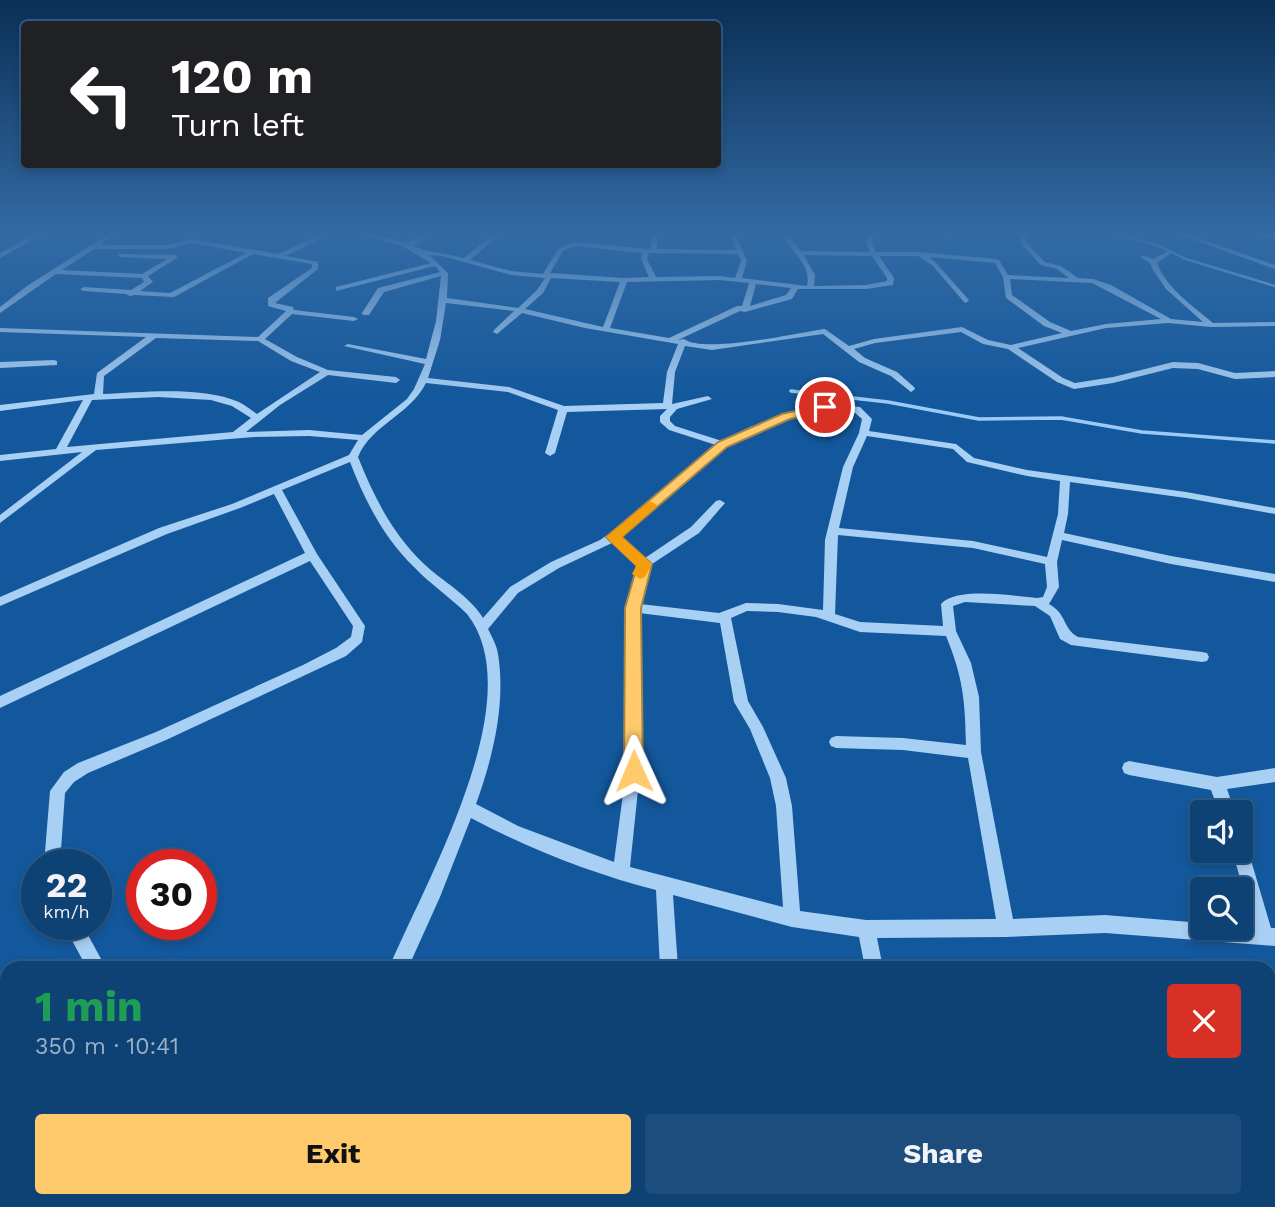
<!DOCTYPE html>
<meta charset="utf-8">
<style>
:root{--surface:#0e4275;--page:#1c4d7d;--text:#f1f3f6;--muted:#9bb0c5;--line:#2e5b87;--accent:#ffca6b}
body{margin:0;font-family:"Work Sans",sans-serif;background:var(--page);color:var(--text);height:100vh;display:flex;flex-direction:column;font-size:26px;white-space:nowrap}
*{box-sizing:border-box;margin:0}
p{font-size:23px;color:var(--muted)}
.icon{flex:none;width:38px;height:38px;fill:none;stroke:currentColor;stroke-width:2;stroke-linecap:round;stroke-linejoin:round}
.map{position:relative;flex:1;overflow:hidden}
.sheet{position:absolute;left:0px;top:961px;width:1276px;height:247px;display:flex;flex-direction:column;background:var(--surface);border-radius:21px 21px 0 0;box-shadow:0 4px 10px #0003,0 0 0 2px var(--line)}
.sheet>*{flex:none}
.hud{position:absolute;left:21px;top:21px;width:700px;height:147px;border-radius:7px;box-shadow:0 4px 10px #0003,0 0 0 2px var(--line);background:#202124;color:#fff;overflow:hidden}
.buttons{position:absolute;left:1190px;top:800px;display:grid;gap:14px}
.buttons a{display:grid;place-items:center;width:63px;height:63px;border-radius:7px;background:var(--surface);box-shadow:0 4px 10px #0003,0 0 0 2px var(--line);font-size:35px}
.speed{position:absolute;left:21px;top:849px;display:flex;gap:14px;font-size:35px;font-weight:700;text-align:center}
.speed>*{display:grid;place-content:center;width:91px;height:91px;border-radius:50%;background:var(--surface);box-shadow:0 4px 10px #0003,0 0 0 2px var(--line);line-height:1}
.speed small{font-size:18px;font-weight:400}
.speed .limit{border:10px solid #d22;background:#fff;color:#111}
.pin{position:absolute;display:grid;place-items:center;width:60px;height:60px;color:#fff;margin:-30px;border:4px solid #fff;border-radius:50%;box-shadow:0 2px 7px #0007}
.me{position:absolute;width:77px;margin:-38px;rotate:359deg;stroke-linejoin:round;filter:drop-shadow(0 0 5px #0008)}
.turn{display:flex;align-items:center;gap:24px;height:147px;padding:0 35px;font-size:32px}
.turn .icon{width:91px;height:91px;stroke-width:2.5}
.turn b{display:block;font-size:49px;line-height:60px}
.round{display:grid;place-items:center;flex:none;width:74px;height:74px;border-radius:7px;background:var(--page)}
.summary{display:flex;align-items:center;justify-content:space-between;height:119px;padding:0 35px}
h1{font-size:42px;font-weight:700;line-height:52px;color:#1e9e55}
.cta{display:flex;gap:14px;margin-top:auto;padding:14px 35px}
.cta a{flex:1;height:80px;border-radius:7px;background:var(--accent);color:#111;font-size:28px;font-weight:700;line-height:80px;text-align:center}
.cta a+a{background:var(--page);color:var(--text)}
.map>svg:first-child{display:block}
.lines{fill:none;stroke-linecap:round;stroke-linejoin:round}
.stream-far1{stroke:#9acbf6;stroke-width:2.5}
.stream{stroke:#9acbf6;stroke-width:3.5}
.minor{fill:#a8cff4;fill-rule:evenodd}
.route{fill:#ffca6b;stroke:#a68346;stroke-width:2}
.slow{fill:#f59e0b}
</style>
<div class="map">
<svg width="1275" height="1207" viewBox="0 0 1275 1207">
<rect width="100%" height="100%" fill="#13589c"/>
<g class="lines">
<!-- stream-far1 -->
<path class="stream-far1" d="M 1109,233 L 1157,245 L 1186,259 L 1275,286"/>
<!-- stream -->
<path class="stream" d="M 791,391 L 888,402 L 979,419 L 1061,418 L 1142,432 L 1275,442"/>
<!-- minor -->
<path class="minor" d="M 37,233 L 45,233 L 0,258 L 0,253 Z
M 110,233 L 117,233 L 100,245 L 168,245 L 192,239 L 278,254 L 325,233 L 333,233 L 286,256 L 318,262 L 318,269 L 275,303 L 293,307 L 294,310 L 354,317 L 358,319 L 354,321 L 292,314 L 265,339 L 297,357 L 328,370 L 396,377 L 400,380 L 396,383 L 328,375 L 280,405 L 246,432 L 309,430 L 362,435 L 407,399 L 414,389 L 425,364 L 344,346 L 348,344 L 426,359 L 436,321 L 441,276 L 384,292 L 369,315 L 363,315 L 362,313 L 378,288 L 440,272 L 435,266 L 336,291 L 336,287 L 431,263 L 402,246 L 353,233 L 369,233 L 407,243 L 429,233 L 437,233 L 413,246 C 428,253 447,253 464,258 L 495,233 L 502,233 L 470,260 L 511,271 L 543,274 L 558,249 L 574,242 L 651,249 L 652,233 L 658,233 L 657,249 L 736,250 L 729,233 L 735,233 L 747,261 L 742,278 L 807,286 C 812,263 789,252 783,235 L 787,235 L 801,251 L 870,252 L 866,242 L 870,233 L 876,233 L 872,242 L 876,252 L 919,252 L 997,259 L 999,260 L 1008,275 L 1069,278 L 1057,269 L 1041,265 L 1022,245 L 1019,233 L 1025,233 L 1028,244 L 1045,262 L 1061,266 L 1078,278 L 1093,279 L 1111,285 L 1171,319 L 1203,322 L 1166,289 L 1153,270 L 1150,263 L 1140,257 L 1143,255 L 1153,259 L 1166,252 L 1170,252 L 1170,254 L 1157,263 C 1166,288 1193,306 1213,323 L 1275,322 L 1275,326 L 1211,327 L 1168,323 L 1106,328 L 1018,348 L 1063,378 L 1075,383 L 1113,377 L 1173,362 L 1198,363 L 1235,373 L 1275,371 L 1275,377 L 1235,379 L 1198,369 L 1173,368 L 1113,383 L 1074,389 L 1057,382 L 1008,349 L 983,344 L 961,332 L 875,343 L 854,349 L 865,358 L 897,372 L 914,387 L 915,389 L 911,392 L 891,376 L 859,362 L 823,334 L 712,350 L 685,346 L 675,372 L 672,404 L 708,396 L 712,399 L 677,409 L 670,417 L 670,421 L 675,426 L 722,441 L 750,427 L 802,408 L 825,404 L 860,407 L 872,419 L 869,431 L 956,444 L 974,458 L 1027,470 L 1186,492 L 1275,508 L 1275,514 L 1186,498 L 1070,482 L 1068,514 L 1064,533 L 1171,556 L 1275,574 L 1275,582 L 1171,564 L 1062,540 L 1057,562 L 1059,587 L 1049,604 C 1068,615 1062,628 1078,637 L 1202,652 L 1207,653 L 1209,657 L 1207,661 L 1202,662 L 1071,645 L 1060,639 L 1050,616 L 1035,606 L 965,602 L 953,606 L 956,631 L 971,663 L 979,697 L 981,752 L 1013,919 L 1105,915 L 1202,923 L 1202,928 L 1254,927 L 1232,850 L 1241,850 L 1241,843 L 1246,845 L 1248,850 L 1271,928 L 1275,928 L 1275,946 L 1105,933 L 1006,937 L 877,938 L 883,968 L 865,968 L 859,937 L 792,927 L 673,895 L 678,968 L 660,968 L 656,890 C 593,874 529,849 471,818 L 440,897 L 408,968 L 389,968 C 424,884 533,698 467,614 C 450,597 430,584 414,567 C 384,538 365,501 350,462 L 282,490 L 317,554 L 365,626 L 362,642 L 346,656 L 166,740 L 88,773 L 74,782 L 65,793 L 60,864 L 44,864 L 50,791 L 64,772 L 78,763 L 156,732 L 303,665 L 336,648 L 351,637 L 353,626 L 310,561 L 0,708 L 0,696 L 305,553 L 274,494 L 240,508 L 167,534 L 0,606 L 0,597 L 159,528 L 232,504 L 349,455 L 358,440 L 309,436 L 254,437 L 96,450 L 0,523 L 0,515 L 82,452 L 0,461 L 0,455 L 56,449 L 83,400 L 0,411 L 0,405 L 94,394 L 97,373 L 146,337 L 0,332 L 0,328 L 258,337 L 286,311 L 268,306 L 268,298 L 312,268 L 312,264 L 253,254 L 174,297 L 134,295 L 130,296 L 126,294 L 84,291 L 80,289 L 84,287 L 131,290 L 144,282 L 142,278 L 56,274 L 0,313 L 0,307 L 27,286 ZM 192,243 L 246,253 L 170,293 L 140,291 L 153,282 L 148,276 L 177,258 L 177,256 L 175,255 L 119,254 L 119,256 L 121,257 L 167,259 L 142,274 L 62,270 L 94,249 L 168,249 ZM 575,246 L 642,253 L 641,259 L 649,277 L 624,278 L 550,273 L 563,251 ZM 649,253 L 738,254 L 741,261 L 735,278 L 720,276 L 656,277 L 647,259 ZM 429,255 L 442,256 L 511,275 L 545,278 L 537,290 L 518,308 L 447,298 L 448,273 ZM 804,255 L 872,256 L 887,278 L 887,281 L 866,285 L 814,286 L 815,275 ZM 879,256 L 918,256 L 932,265 L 965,303 L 969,301 L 968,299 L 936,263 L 929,257 L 995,263 L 1003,277 L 1006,298 L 1044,326 L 1062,333 L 1011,345 L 988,340 L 962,327 L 874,339 L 849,346 L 825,329 C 796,333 705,354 684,339 L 678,340 L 740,311 L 745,312 L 792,299 L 798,289 L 866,289 L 893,285 L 894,278 ZM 551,278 L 620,282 L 603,327 L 525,309 L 543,293 ZM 1010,279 L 1092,283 L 1161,319 L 1106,324 L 1071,331 L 1050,322 L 1012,295 ZM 720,280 L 749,283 L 742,306 L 737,306 L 669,338 L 610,328 L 627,282 ZM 756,284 L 791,288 L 786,295 L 750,306 ZM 446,303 L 514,311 L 494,330 L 493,332 L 497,334 L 522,313 L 585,328 L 678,344 L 667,372 L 663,403 L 564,406 L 509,387 L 428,378 L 440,340 ZM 156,338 L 258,341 L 291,361 L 320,372 L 257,414 C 251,410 245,405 239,402 C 203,386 142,392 103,394 L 104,376 ZM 426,383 L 508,392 L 558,410 L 545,453 L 550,456 L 555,453 L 567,412 L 667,409 L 660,416 L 660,422 L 669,430 L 716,445 L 619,527 L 600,540 L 551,562 L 510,587 L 483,618 C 469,595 443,582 423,563 C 392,533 374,497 358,457 C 371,425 410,415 426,383 ZM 158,397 L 211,400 L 232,406 L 251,418 L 233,432 L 67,447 L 92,400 ZM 825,410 L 854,412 L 862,419 L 859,433 L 843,467 L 825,540 L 823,610 L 778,604 L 746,603 L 719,613 L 640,604 L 649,566 L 699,533 L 725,503 L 720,500 L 716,501 L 691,527 L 645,558 L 620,537 L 726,446 L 756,431 L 807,412 ZM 867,436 L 953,449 L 967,462 L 1027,476 L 1060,481 L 1058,514 L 1047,557 L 973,541 L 839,528 L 853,467 ZM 838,535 L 973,548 L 1045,564 L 1047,587 L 1043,597 L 1037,598 C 1014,596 956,586 941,604 L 943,626 L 860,622 L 835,614 ZM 612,543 L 638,565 L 627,608 L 626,771 L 614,862 L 518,826 L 476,804 C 493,757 506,704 498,654 C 497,646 492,637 488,629 L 518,593 L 559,568 ZM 747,611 L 778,612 L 816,617 L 860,632 L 946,636 C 963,677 965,700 966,745 L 903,738 L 836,736 L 831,738 L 829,742 L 831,746 L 836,748 L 903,750 L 968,758 L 996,919 L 866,920 L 800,911 L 792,806 L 786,778 L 763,727 L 748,701 L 731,618 ZM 639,613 L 720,623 L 734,702 L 750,729 L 770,778 L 776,806 L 783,907 L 630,867 L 640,771 Z
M 945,233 L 951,233 L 951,235 L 946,236 Z
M 1175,233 L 1184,233 L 1275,265 L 1275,269 Z
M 1255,233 L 1275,236 L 1275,240 L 1256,234 Z
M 54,360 L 57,361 L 57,365 L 0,368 L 0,362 Z
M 1129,761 L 1217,777 L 1275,768 L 1275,782 L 1227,789 L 1235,812 L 1219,812 L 1211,790 L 1129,775 L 1124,773 L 1122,768 L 1124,763 Z
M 63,924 L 82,924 L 106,968 L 87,968 Z
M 1269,1164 L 1275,1167 L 1275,1189 L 1269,1186 Z
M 124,1200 L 150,1200 L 147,1207 L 121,1207 Z
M 279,1200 L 320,1200 L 319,1207 L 282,1207 Z
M 515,1200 L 537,1200 L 534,1207 L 512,1207 Z"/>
</g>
<!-- sky -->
<linearGradient id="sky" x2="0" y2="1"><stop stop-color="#0a3056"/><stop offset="0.58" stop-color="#336aa4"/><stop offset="1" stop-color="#336aa4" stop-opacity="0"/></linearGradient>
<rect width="1275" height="402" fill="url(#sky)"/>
<!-- route -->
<path class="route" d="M 825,404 L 831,407 L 829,410 L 790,419 L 727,447 L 622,537 L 652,564 L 641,608 L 643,771 L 640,777 L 634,780 L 627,777 L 624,771 L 625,608 L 637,566 L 606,537 L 718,442 L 782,414 Z"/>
<!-- slow -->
<path class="slow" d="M 650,501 L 657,505 L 655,508 L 622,537 L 652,564 L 645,577 L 640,579 L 632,574 L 636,566 L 606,537 Z"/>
</svg>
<div class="buttons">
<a><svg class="icon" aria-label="sound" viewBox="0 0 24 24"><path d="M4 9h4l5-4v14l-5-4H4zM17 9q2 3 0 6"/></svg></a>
<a><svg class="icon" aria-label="search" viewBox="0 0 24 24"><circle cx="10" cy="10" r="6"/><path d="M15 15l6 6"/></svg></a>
</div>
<div class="speed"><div>22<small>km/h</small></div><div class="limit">30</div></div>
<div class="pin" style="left:825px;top:407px;background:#d93025"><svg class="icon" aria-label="arrive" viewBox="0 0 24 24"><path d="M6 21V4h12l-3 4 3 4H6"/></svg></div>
<svg class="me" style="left:634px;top:771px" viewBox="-20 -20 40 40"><path d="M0-17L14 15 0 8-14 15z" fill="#ffca6b" stroke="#fff" stroke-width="4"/></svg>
<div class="hud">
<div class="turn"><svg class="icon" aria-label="left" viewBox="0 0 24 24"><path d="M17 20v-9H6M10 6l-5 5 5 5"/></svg><div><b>120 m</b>Turn left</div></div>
</div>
<section class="sheet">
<div class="summary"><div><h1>1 min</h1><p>350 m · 10:41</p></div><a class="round" style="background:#d93025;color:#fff"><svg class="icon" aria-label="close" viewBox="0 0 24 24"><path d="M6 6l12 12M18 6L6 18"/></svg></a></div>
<div class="cta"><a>Exit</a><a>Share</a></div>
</section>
</div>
